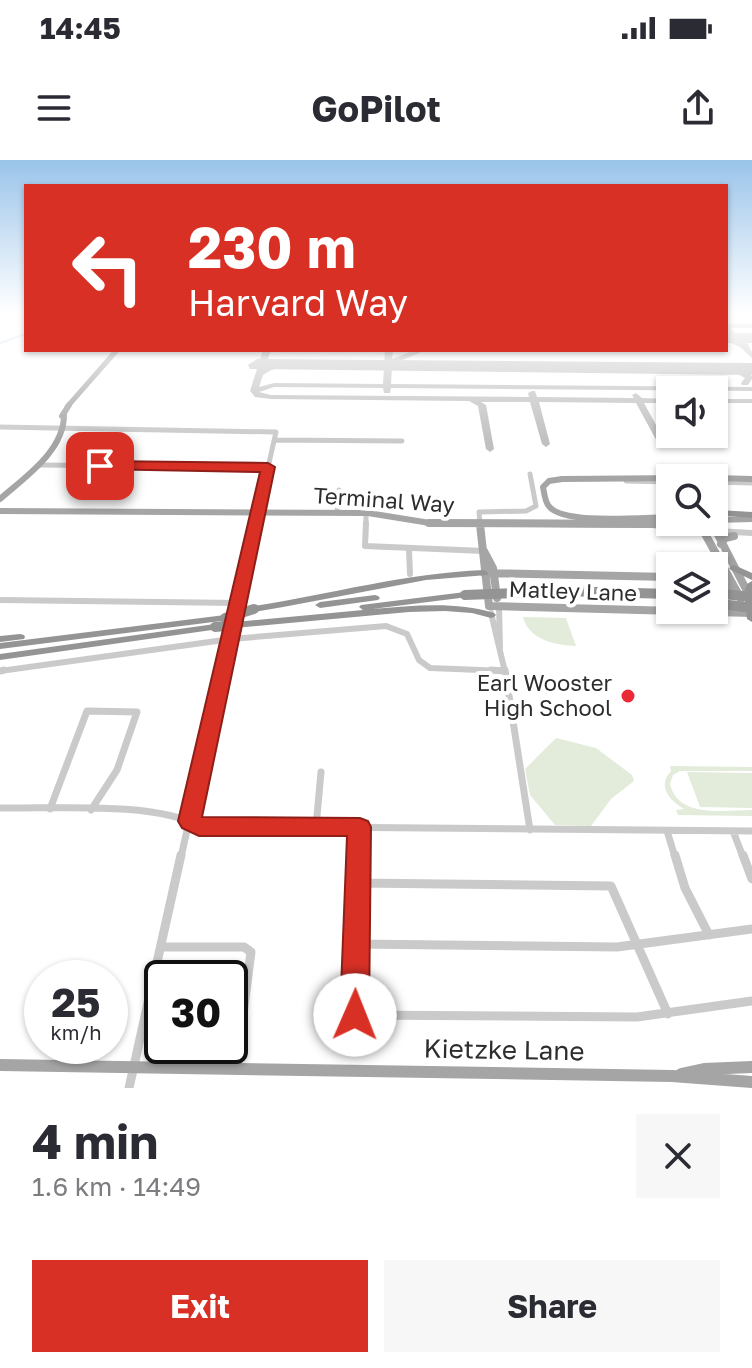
<!DOCTYPE html>
<meta charset="utf-8">
<style>
:root{--surface:#fff;--page:#f7f7f7;--text:#2b2b33;--muted:#7c7c81;--accent:#d93025}
body{margin:0;font-family:"Golos Text",sans-serif;background:var(--page);color:var(--text);height:100vh;display:flex;flex-direction:column;font-size:30px;white-space:nowrap}
*{box-sizing:border-box;margin:0}
p{font-size:26px;color:var(--muted)}
.icon{flex:none;width:44px;height:44px;fill:none;stroke:currentColor;stroke-width:2;stroke-linecap:round;stroke-linejoin:round}
.map{position:relative;height:928px;overflow:hidden}
.sheet{display:flex;flex-direction:column;background:var(--surface);flex:1}
.sheet>*{flex:none}
.guide{position:absolute;left:24px;top:24px;width:704px;height:168px;border-radius:0px;box-shadow:0 2px 6px #0004;background:#d93025;color:#fff;overflow:hidden}
.fabs{position:absolute;left:656px;top:216px;display:grid;gap:16px}
.fabs a{display:grid;place-items:center;width:72px;height:72px;border-radius:0px;background:var(--surface);box-shadow:0 2px 6px #0004;font-size:40px}
.speed{position:absolute;left:24px;top:800px;display:flex;gap:16px;font-size:40px;font-weight:700;text-align:center}
.speed>*{display:grid;place-content:center;width:104px;height:104px;border-radius:50%;background:var(--surface);box-shadow:0 2px 6px #0004;line-height:1}
.speed small{font-size:20px;font-weight:400}
.speed .limit{border:4px solid #111;border-radius:12px;background:#fff;color:#111}
.pin{position:absolute;display:grid;place-items:center;width:68px;height:68px;color:#fff;margin:-34px;border-radius:16px;box-shadow:0 4px 12px #0006}
.me{position:absolute;width:88px;margin:-44px;rotate:1deg;stroke-linejoin:round;filter:drop-shadow(0 0 6px #0008)}
.turn{display:flex;align-items:center;gap:28px;height:168px;padding:0 32px;font-size:36px}
.turn .icon{width:104px;height:104px;stroke-width:2.5}
.turn b{display:block;font-size:56px;line-height:68px}
.round{display:grid;place-items:center;flex:none;width:84px;height:84px;border-radius:0px;background:var(--page)}
.head{display:flex;align-items:center;justify-content:space-between;height:136px;padding:0 32px}
h1{font-size:48px;font-weight:700;line-height:60px}
.button{display:flex;gap:16px;margin-top:auto;padding:16px 32px}
.button a{flex:1;height:92px;border-radius:0px;background:var(--accent);color:#fff;font-size:32px;font-weight:700;line-height:92px;text-align:center}
.button a+a{background:var(--page);color:var(--text)}
.status{display:flex;justify-content:space-between;align-items:center;height:56px;padding:0 40px;background:var(--surface);direction:ltr}
.status svg{height:22px;fill:currentColor}
header{display:flex;justify-content:space-between;align-items:center;height:104px;padding:0 32px;background:var(--surface);font-size:36px;font-weight:700}
.map>svg:first-child{display:block}
.green{fill:#e3ecda}
.lines{fill:none;stroke-linecap:round;stroke-linejoin:round}
.stream{stroke:#c6ddec;stroke-width:2}
.taxiway{fill:#c0c0c0;fill-rule:evenodd}
.runway{fill:#c0c0c0;fill-rule:evenodd}
.minor-far3{stroke:#cacaca;stroke-width:5}
.minor-far2{stroke:#cacaca;stroke-width:6}
.minor-far1{stroke:#cacaca;stroke-width:7}
.minor{stroke:#cacaca;stroke-width:9}
.major-far3{stroke:#a5a5a5;stroke-width:5}
.major-far2{stroke:#a5a5a5;stroke-width:6}
.major-far1{stroke:#a5a5a5;stroke-width:8}
.major{stroke:#a5a5a5;stroke-width:12}
.highway{fill:#949494;fill-rule:evenodd}
.highway-bridge{stroke:#949494;stroke-width:10}
.route{fill:#d93025;stroke:#8d1f18;stroke-width:2}
.poi-dot{fill:#ea2a35;stroke:#fff;stroke-width:3}
.labels{text-anchor:middle;stroke-width:8;stroke-linejoin:round;paint-order:stroke}
.street-label{font-size:22px;fill:#2d2d2d;stroke:#fff}
.poi-label{font-size:22px;fill:#2d2d2d;stroke:#fff;text-anchor:end}
.near-street-label{font-size:26px;fill:#2d2d2d;stroke:#fff}
</style>
<div class="status"><b>14:45</b><svg viewBox="0 0 49 12"><path d="M0 12V9h3v3zM5 12V6h3v6zM10 12V3h3v9zM15 12V0h3v12zM26 1h20v11H26zM47 4h2v5h-2z"/></svg></div>
<header><svg class="icon" aria-label="menu" viewBox="0 0 24 24"><path d="M4 6h16M4 12h16M4 18h16"/></svg>GoPilot<svg class="icon" aria-label="share" viewBox="0 0 24 24"><path d="M12 15V3M7 8l5-5 5 5M5 13v7h14v-7"/></svg></header>
<div class="map">
<svg width="752" height="928" viewBox="0 0 752 928">
<rect width="100%" height="100%" fill="#fff"/>
<!-- green -->
<path class="green" d="M 523,457 L 566,458 L 576,486 C 555,485 529,480 523,457 Z
M 556,578 L 596,588 L 632,615 L 634,621 L 611,639 L 591,666 L 555,665 L 530,635 L 525,609 Z
M 670,606 L 752,607 L 752,611 L 680,611 L 673,615 L 670,624 C 678,659 725,650 752,650 L 752,656 L 678,655 L 676,650 L 684,649 C 669,640 657,626 671,611 Z
M 687,612 L 752,613 L 752,648 L 700,647 Z"/>
<g class="lines">
<!-- stream -->
<path class="stream" d="M 0,183 L 26,174"/>
<!-- taxiway -->
<path class="taxiway" d="M 726,164 L 752,164 L 752,168 L 731,168 L 742,180 L 752,177 L 752,181 L 747,183 L 752,192 L 752,198 L 740,187 L 726,181 L 726,177 L 733,179 L 726,171 Z
M 263,190 L 271,190 L 265,207 L 285,203 L 289,205 L 271,210 L 263,215 L 259,227 L 274,223 L 383,224 L 385,190 L 393,190 L 392,199 L 415,190 L 426,190 L 396,203 L 392,206 L 391,224 L 752,227 L 752,231 L 391,228 L 390,233 L 384,233 L 383,228 L 274,227 L 259,232 L 271,235 L 529,237 L 528,233 L 532,231 L 535,231 L 537,237 L 634,238 L 632,235 L 636,233 L 642,238 L 670,239 L 670,243 L 644,243 L 667,285 L 663,288 L 659,285 L 636,243 L 539,242 L 550,284 L 546,287 L 542,284 L 530,242 L 481,242 L 486,245 L 494,289 L 490,292 L 486,289 L 478,246 L 469,241 L 271,239 L 255,237 L 250,231 Z
M 717,207 L 743,210 L 752,216 L 752,219 L 748,225 L 742,225 L 741,223 L 745,218 L 738,214 L 717,211 Z
M 714,239 L 752,239 L 752,243 L 714,243 Z"/>
<!-- runway -->
<path class="runway" d="M 726,173 L 752,173 L 752,183 L 726,183 Z
M 257,199 L 752,203 L 752,215 L 250,209 L 248,205 Z"/>
<!-- minor-far3 -->
<path class="minor-far3" d="M 0,267 L 276,272 L 255,365
M 275,280 L 402,281
M 39,305 L 268,307
M 626,321 L 670,322
M 714,322 L 752,323
M 337,352 L 339,330
M 480,364 L 479,352 L 526,351 L 536,346 L 530,314
M 366,365 L 366,353"/>
<!-- minor-far2 -->
<path class="minor-far2" d="M 366,363 L 365,386 L 484,391
M 716,371 L 752,373
M 409,390 L 410,414
M 0,440 L 238,443
M 499,446 L 500,488
M 491,453 L 505,512
M 0,511 L 231,479 L 386,466 L 407,474 L 419,500 L 430,508 L 505,511
M 222,512 L 256,363"/>
<!-- minor-far1 -->
<path class="minor-far1" d="M 491,510 L 505,511
M 505,510 L 530,670
M 0,511 L 4,510
M 0,648 C 54,649 155,641 199,666 L 752,671
M 50,649 L 87,551 L 137,552 L 117,610 L 91,650
M 316,667 L 321,612
M 667,671 L 675,697
M 733,671 L 743,697
M 181,697 L 223,510
M 359,697 L 360,667"/>
<!-- minor -->
<path class="minor" d="M 359,695 L 355,855 L 637,857 L 752,841
M 675,695 L 685,728 L 709,775
M 743,695 L 752,719
M 358,723 L 611,726 L 668,854
M 356,784 L 617,787 L 752,769
M 161,787 L 244,787 L 251,792 L 236,908
M 129,928 L 181,695"/>
<!-- major-far3 -->
<path class="major-far3" d="M 67,247 L 117,190"/>
<!-- major-far2 -->
<path class="major-far2" d="M 62,256 L 69,245
M 714,318 L 752,319
M 0,339 C 25,317 64,291 64,255
M 0,351 L 368,353 L 430,363 L 661,365
M 670,357 C 646,357 561,366 548,345 C 545,341 544,332 543,327 L 549,321 L 562,319 L 684,318
M 714,360 L 752,359
M 699,362 L 701,365
M 712,362 L 713,365"/>
<!-- major-far1 -->
<path class="major-far1" d="M 429,363 L 653,364 L 715,371
M 699,363 L 741,439
M 712,363 L 750,437
M 480,364 L 489,446 L 752,453
M 721,384 L 725,378 L 734,376
M 484,391 L 493,408 L 497,438
M 484,413 L 670,417
M 714,420 L 734,430"/>
<!-- major -->
<path class="major" d="M 0,905 L 672,916 L 752,922
M 681,914 L 704,909 L 752,907"/>
<!-- highway -->
<path class="highway" d="M 718,350 L 752,352 L 752,358 L 715,355 L 714,353 Z
M 734,405 L 752,413 L 752,420 L 731,410 L 729,408 Z
M 484,410 L 489,413 L 487,415 L 426,420 L 283,447 L 254,452 L 249,449 L 254,446 C 331,434 406,413 484,410 Z
M 752,421 L 752,462 L 747,459 L 744,433 L 747,424 Z
M 465,432 L 470,435 L 468,437 L 372,449 C 413,446 455,441 494,453 L 496,455 L 494,457 L 491,458 L 472,453 L 445,451 L 409,452 L 235,468 L 230,465 L 235,462 L 363,450 L 359,447 L 361,445 Z
M 375,435 L 378,436 L 380,438 L 378,440 L 320,448 L 315,445 L 320,442 Z
M 225,455 L 230,458 L 229,460 L 0,489 L 0,483 Z
M 215,464 L 220,467 L 219,469 L 0,500 L 0,494 Z
M 20,474 L 24,475 L 25,477 L 24,479 L 0,482 L 0,476 Z"/>
<!-- highway-bridge -->
<path class="highway-bridge" d="M 714,433 L 752,437
M 465,435 L 563,431 L 670,434
M 714,443 L 752,448
M 225,458 L 254,449
M 215,467 L 235,465"/>
</g>
<!-- sky -->
<linearGradient id="sky" x2="0" y2="1"><stop stop-color="#9ac4ea"/><stop offset="0.54" stop-color="#fff"/><stop offset="1" stop-color="#fff" stop-opacity="0"/></linearGradient>
<rect width="752" height="282" fill="url(#sky)"/>
<!-- route -->
<path class="route" d="M 100,301 L 268,303 L 275,307 L 202,657 L 360,658 L 368,661 L 371,667 L 369,855 L 365,864 L 355,868 L 344,864 L 340,855 L 347,676 L 199,676 L 182,668 L 178,661 L 260,312 L 95,309 L 93,306 Z"/>
<!-- markers -->
<circle class="poi-dot" cx="628" cy="536" r="8"/>
<g class="labels">
<!-- street labels -->
<g class="street-label">
<text transform="translate(384 340) rotate(4)" y="8">Terminal Way</text>
<text transform="translate(573 431) rotate(2)" y="8">Matley Lane</text>
</g>
<!-- poi labels -->
<g class="poi-label">
<text x="612" y="531">Earl Wooster<tspan x="612" dy="25">High School</tspan></text>
</g>
<!-- near-street labels -->
<g class="near-street-label">
<text transform="translate(504 890) rotate(1)" y="9">Kietzke Lane</text>
</g>
</g>
</svg>
<div class="fabs">
<a><svg class="icon" aria-label="sound" viewBox="0 0 24 24"><path d="M4 9h4l5-4v14l-5-4H4zM17 9q2 3 0 6"/></svg></a>
<a><svg class="icon" aria-label="search" viewBox="0 0 24 24"><circle cx="10" cy="10" r="6"/><path d="M15 15l6 6"/></svg></a>
<a><svg class="icon" aria-label="layers" viewBox="0 0 24 24"><path d="M12 4l9 5-9 5-9-5zM3 14l9 5 9-5"/></svg></a>
</div>
<div class="speed"><div>25<small>km/h</small></div><div class="limit">30</div></div>
<div class="pin" style="left:100px;top:306px;background:#d93025"><svg class="icon" aria-label="arrive" viewBox="0 0 24 24"><path d="M6 21V4h12l-3 4 3 4H6"/></svg></div>
<svg class="me" style="left:355px;top:855px" viewBox="-20 -20 40 40"><circle r="19" fill="#fff"/><path d="M0-13L10 11 0 6-10 11z" fill="#d93025"/></svg>
<div class="guide">
<div class="turn"><svg class="icon" aria-label="left" viewBox="0 0 24 24"><path d="M17 20v-9H6M10 6l-5 5 5 5"/></svg><div><b>230 m</b>Harvard Way</div></div>
</div>
</div>
<section class="sheet">
<div class="head"><div><h1>4 min</h1><p>1.6 km · 14:49</p></div><a class="round"><svg class="icon" aria-label="close" viewBox="0 0 24 24"><path d="M6 6l12 12M18 6L6 18"/></svg></a></div>
<div class="button"><a>Exit</a><a>Share</a></div>
</section>
